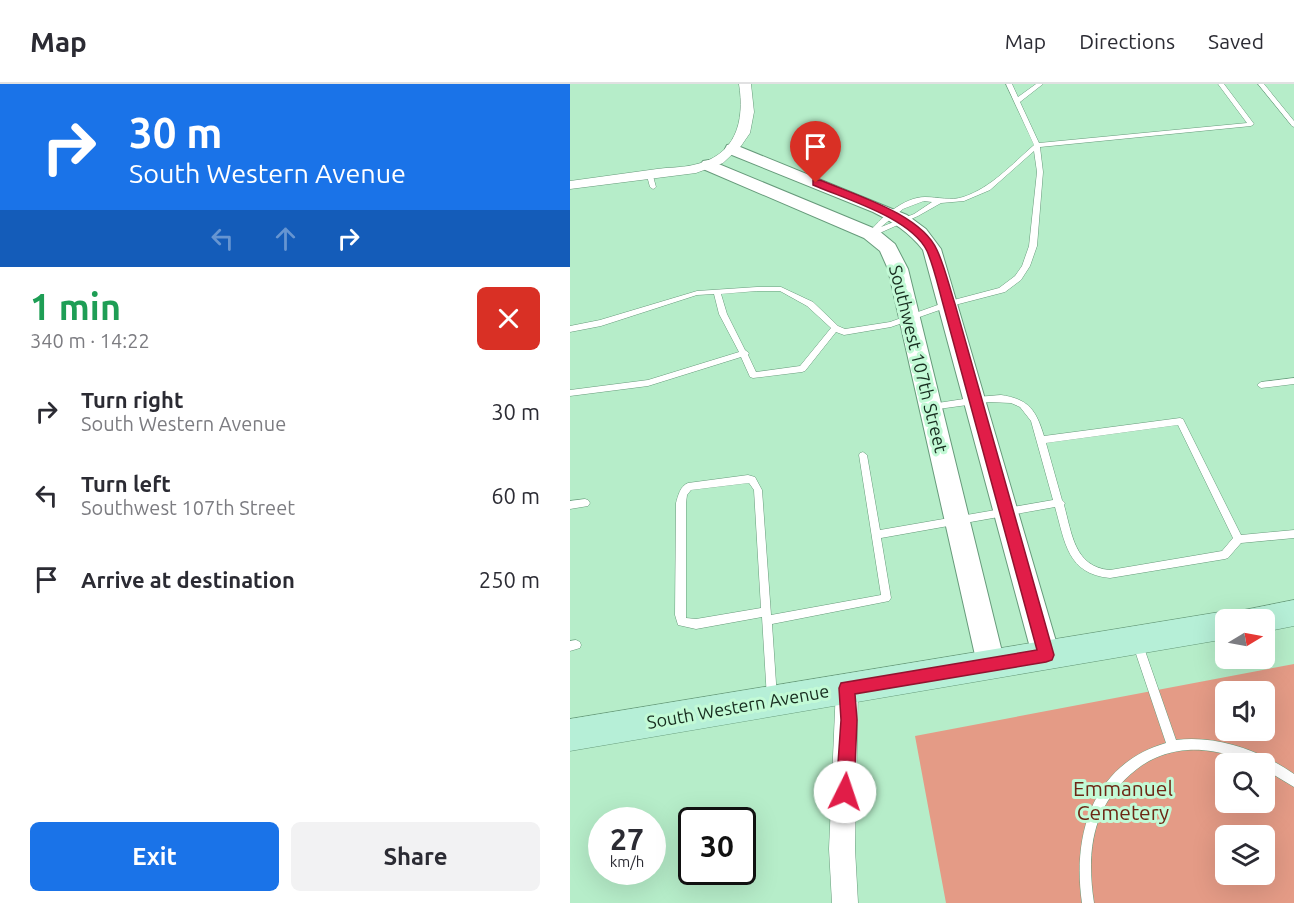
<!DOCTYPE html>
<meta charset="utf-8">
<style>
:root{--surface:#fff;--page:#f2f2f3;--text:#2b2b33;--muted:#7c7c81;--line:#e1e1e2;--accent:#1a73e8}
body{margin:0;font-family:Ubuntu,sans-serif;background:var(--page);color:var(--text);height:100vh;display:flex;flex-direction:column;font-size:22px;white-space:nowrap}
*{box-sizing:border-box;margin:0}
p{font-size:20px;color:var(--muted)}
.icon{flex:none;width:33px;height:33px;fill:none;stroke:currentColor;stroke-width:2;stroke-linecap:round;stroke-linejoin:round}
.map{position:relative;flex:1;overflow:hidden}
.details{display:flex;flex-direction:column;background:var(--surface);width:570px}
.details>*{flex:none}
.banner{background:#1a73e8;color:#fff;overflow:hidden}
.needle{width:39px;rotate:80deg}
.buttons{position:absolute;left:645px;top:525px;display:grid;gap:12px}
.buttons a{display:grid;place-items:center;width:60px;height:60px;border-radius:9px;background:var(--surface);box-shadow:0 6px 24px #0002;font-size:30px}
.speed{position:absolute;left:18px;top:723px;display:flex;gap:12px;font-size:30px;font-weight:700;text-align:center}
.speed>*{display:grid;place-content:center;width:78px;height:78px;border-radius:50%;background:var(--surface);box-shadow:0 6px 24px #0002;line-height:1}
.speed small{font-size:15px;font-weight:400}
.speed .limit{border:3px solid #111;border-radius:9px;background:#fff;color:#111}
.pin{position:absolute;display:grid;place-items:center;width:51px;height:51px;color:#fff;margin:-62px -26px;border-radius:50% 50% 50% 0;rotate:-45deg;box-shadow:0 0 6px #0007}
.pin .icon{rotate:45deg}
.me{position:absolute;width:66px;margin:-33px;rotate:4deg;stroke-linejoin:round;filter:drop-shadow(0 0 4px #0008)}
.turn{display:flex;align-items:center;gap:21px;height:126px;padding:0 30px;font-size:27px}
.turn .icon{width:78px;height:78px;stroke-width:2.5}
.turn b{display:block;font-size:42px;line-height:51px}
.lanes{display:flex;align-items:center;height:57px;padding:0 30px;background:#0003;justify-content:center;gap:30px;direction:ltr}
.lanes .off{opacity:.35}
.round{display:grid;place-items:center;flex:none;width:63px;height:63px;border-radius:9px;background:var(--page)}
.head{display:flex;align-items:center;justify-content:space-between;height:102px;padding:0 30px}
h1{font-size:36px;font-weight:600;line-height:45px;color:#1e9e55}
.action{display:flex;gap:12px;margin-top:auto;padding:12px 30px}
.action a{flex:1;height:69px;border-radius:9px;background:var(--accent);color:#fff;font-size:24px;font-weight:600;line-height:69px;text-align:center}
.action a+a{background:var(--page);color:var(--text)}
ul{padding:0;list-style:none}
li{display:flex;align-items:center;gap:18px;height:84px;padding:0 30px}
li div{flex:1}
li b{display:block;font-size:22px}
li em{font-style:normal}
header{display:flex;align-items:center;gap:36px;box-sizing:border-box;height:84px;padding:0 30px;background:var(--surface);border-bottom:2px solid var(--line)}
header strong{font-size:28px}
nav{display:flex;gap:33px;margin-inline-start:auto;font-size:21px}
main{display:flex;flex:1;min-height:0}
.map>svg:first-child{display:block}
.green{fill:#e49b86;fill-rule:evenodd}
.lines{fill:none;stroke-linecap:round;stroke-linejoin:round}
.service-casing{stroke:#679b7b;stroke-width:1}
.minor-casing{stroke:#679b7b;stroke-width:1}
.tertiary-casing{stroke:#679b7b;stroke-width:2}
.secondary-casing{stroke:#679b7b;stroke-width:1}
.service{fill:#fff;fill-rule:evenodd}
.minor{fill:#fff;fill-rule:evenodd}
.tertiary{fill:#fff;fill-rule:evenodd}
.secondary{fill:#b6efd7;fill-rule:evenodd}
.route{fill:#e11d48;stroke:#92132f;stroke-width:1.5}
.labels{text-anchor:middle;stroke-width:6;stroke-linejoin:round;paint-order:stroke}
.street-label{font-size:18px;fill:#172d1f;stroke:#c3fad6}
.near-park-label{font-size:21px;fill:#6c2714;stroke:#c3fad6}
</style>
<header>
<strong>Map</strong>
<nav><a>Map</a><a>Directions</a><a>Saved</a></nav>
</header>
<main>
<section class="details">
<div class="banner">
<div class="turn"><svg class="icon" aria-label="right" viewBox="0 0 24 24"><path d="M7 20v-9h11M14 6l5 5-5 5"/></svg><div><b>30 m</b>South Western Avenue</div></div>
<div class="lanes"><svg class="icon off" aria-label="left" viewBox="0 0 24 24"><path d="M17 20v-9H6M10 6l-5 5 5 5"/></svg><svg class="icon off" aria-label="ahead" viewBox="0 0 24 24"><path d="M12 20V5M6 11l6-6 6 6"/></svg><svg class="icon" aria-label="right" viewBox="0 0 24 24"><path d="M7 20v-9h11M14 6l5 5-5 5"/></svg></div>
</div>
<div class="head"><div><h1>1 min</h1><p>340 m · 14:22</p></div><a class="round" style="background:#d93025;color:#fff"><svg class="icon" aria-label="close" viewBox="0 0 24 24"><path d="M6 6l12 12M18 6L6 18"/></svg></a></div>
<ul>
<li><svg class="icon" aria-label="right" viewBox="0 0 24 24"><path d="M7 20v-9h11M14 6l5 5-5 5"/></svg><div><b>Turn right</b><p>South Western Avenue</p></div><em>30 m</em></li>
<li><svg class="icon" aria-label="left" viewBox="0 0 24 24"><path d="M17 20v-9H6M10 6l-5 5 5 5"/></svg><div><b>Turn left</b><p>Southwest 107th Street</p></div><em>60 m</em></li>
<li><svg class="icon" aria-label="arrive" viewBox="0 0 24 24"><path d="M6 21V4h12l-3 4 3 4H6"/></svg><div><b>Arrive at destination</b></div><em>250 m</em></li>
</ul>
<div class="action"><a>Exit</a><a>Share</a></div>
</section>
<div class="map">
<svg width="724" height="819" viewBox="0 0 724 819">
<rect width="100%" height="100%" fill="#b6edc9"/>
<!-- green -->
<path class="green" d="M 724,580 L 724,819 L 376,819 L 345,652 ZM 656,608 L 694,608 L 694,646 L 656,646 ZM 656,680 L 694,680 L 694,718 L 656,718 ZM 656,752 L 694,752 L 694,790 L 656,790 Z"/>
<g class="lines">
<defs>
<path id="service" d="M 436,0 L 442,0 L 448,13 L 466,0 L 473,0 L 450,18 L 469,59 L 677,39 L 648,0 L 654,0 L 684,40 L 681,42 L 470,63 L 473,88 L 467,162 L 460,182 L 451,196 L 435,208 L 381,222 L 321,243 L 274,251 L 266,248 L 235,287 L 232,288 L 183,294 L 180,293 L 171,273 L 78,302 L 0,312 L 0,306 L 78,296 L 169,268 L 149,230 L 144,210 L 127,211 L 31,242 L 0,248 L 0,242 L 30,236 L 127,207 L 187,203 L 211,203 L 243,218 L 268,242 L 275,245 L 320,238 L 376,218 L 429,204 L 445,192 L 452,182 L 459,162 L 467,88 L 464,67 L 420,106 L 394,117 L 371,119 L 348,132 L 303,152 L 299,152 L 298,150 C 310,134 334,113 355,113 C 368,113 381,117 393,113 C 421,104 442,80 464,61 ZM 354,117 L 362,118 L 344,130 L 311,143 L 333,125 ZM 187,207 L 210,207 L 237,222 L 261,244 L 230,282 L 186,288 L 178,271 L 179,269 L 175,266 L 157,230 L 151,210 Z
M 688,0 L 694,0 L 724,37 L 724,43 L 722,42 Z
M 80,90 L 83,92 L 86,103 L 85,104 L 83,105 L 80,103 L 77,92 Z
M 724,294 L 724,300 L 691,304 L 687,301 L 691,298 Z
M 431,311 C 459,315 466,326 474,352 L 610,334 L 613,335 L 671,451 L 724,446 L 724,454 L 671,459 L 658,474 L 655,475 L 540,494 C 497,490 495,458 485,423 L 311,454 L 321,514 L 319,517 L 202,540 L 207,614 L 206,618 L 202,619 L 198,618 L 197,614 L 192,533 L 126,545 L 108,541 L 105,531 L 106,419 C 108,412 110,402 118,399 L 178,391 L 185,393 L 192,406 L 201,531 L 311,511 L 289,371 L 290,369 L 293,368 L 297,371 L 310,446 L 483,416 L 461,337 L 450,323 L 441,319 L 419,318 L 361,326 L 357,323 L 361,320 L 407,313 ZM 608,341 L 663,454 L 652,467 L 540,486 C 504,483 502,449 494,421 L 495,419 L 492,416 L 476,359 ZM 179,399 L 184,406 L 191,524 L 126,535 L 116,534 L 116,419 L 117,411 L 121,406 Z
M 15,415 L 18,416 L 20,419 L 18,422 L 0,425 L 0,417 Z
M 567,553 L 571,555 L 572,558 L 606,656 C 648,651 691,667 724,690 L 724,703 L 694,685 L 694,680 C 683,680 674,675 663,672 C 649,668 633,665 618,666 C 599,667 581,674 567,685 C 522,720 516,766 524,819 L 512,819 C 502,750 523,680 596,659 L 562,558 L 563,555 Z
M 6,556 L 10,558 L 11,561 L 10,564 L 0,567 L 0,557 Z"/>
<path id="minor" d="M 169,0 L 181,0 L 184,28 L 180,49 L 171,62 L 153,79 L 126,89 L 0,105 L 0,97 C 29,93 58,89 87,85 C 99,83 111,84 123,81 C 166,72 175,38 169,0 Z
M 277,593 L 285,596 L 288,604 L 285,765 L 288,819 L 262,819 L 259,765 L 266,604 L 269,596 Z"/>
<path id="tertiary" d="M 163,60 L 337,131 L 356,145 L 371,165 L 490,571 L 486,580 L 476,584 L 466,580 L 462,571 L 353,166 C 339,148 323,138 303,128 L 157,69 L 155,65 L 157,61 Z
M 139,76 L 308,146 L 325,160 L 338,185 L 435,580 L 431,589 L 421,593 L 411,589 L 407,580 L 318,185 L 310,167 L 294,154 L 133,85 L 130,81 L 133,77 Z"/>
<path id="secondary" d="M 724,516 L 724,542 L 694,548 L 694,536 L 670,536 L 674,526 Z
M 656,527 L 667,531 L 669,536 L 656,536 L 656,555 L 0,667 L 0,635 Z"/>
</defs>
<!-- service casing -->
<use href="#service" class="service-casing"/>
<!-- minor casing -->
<use href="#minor" class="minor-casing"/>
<!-- tertiary casing -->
<use href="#tertiary" class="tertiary-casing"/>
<!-- secondary casing -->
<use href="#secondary" class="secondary-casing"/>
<!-- service -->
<use href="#service" class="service"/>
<!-- minor -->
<use href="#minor" class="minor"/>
<!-- tertiary -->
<use href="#tertiary" class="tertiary"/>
<!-- secondary -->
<use href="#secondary" class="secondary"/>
</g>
<!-- route -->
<path class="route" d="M 243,96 L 250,96 C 285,111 351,130 367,166 C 375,183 379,202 385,220 L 484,571 L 482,576 L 476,578 L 285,610 L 287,636 L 284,708 L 281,714 L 275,716 L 269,714 L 266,708 L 271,636 L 269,604 L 271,599 L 467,566 L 373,220 C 368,202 364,183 357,167 C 341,134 275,115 243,101 Z"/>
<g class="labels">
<!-- street labels -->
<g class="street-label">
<text transform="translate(348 275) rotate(76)" y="6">Southwest 107th Street</text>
<text transform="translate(168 623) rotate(-10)" y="6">South Western Avenue</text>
</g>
<!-- near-park labels -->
<g class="near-park-label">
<text x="553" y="712">Emmanuel<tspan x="553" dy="24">Cemetery</tspan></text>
</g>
</g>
</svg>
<div class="buttons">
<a><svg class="needle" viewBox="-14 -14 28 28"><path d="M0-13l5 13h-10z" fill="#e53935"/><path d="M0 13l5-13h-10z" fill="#7c7c81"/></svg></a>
<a><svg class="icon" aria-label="sound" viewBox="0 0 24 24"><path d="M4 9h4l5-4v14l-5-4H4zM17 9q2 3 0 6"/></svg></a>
<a><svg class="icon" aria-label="search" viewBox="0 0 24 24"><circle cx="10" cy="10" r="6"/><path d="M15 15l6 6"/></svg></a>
<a><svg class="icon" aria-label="layers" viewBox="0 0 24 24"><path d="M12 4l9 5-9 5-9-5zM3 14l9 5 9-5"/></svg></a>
</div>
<div class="speed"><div>27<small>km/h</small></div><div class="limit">30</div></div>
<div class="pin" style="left:246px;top:99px;background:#d93025"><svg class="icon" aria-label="arrive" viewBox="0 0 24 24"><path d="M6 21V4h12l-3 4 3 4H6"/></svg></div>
<svg class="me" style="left:275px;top:708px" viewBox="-20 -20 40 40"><circle r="19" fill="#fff"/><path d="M0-13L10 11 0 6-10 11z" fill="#e11d48"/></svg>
</div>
</main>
